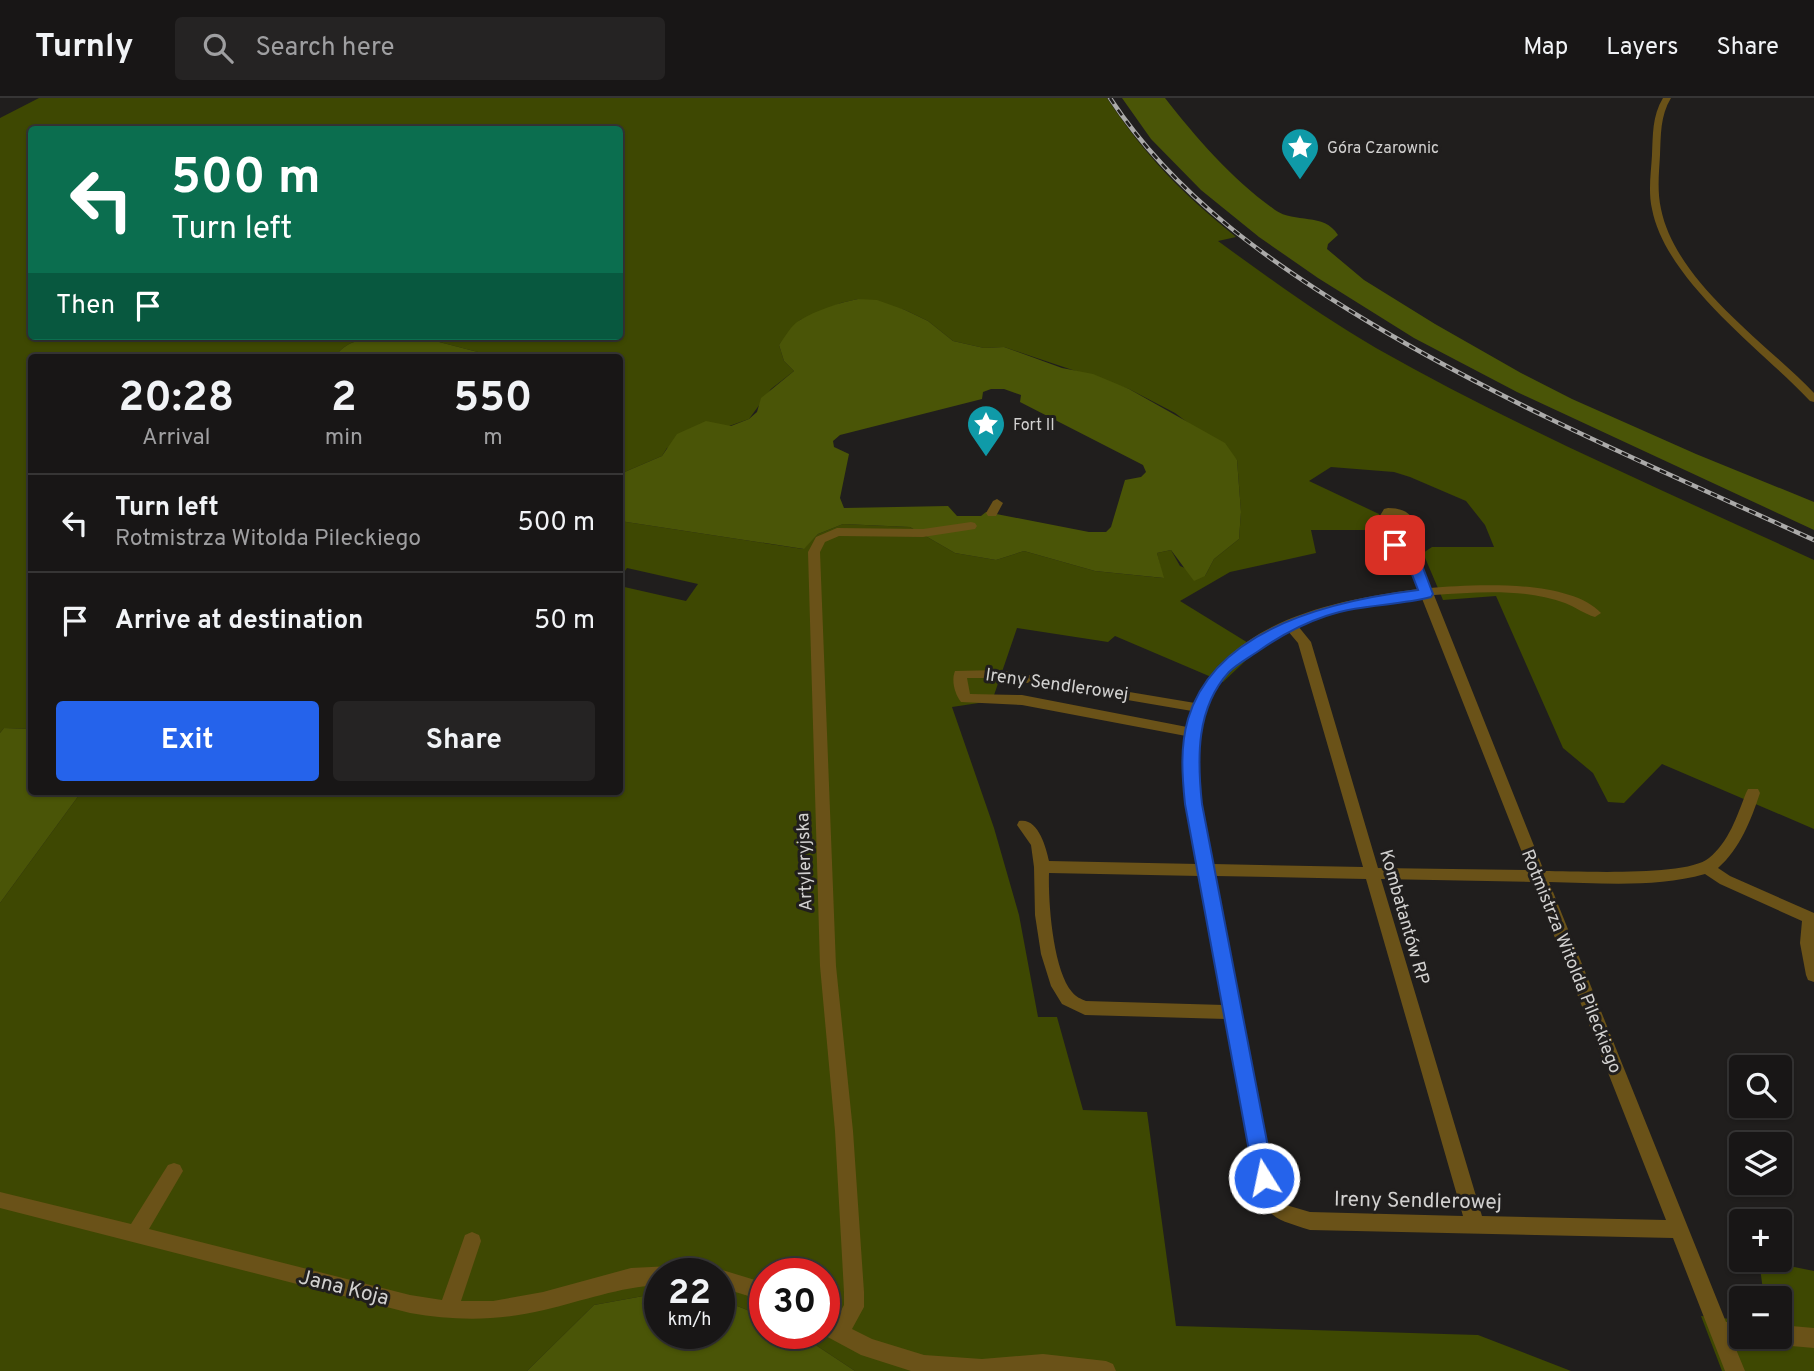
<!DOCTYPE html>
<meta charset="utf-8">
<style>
:root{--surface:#181616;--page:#252323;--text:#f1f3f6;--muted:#9f9fa1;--line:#363535;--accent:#2563eb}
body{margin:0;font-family:Overpass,sans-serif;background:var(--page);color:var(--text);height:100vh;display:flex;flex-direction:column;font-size:26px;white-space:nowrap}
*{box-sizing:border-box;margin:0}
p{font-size:23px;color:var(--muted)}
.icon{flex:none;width:38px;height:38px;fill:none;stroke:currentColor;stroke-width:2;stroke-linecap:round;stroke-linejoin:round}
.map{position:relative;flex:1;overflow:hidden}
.drawer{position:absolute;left:28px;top:256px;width:595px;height:441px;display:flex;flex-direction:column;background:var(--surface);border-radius:7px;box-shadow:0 2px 5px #0004,0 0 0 2px var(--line)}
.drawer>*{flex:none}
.hud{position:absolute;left:28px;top:28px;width:595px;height:214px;border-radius:7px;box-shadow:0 2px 5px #0004,0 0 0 2px var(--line);background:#0b6e4f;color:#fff;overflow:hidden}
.tools{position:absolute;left:1729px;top:957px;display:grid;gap:14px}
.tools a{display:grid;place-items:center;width:63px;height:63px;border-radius:7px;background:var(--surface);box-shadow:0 2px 5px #0004,0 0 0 2px var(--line);font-size:35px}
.speed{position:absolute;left:644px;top:1160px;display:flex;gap:14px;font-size:35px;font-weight:700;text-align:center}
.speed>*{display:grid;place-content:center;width:91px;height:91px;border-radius:50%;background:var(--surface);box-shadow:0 2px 5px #0004,0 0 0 2px var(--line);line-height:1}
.speed small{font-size:18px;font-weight:400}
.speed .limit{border:10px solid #d22;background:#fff;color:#111}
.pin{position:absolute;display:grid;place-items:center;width:60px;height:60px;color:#fff;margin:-30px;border-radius:14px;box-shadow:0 4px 10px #0006}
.me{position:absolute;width:77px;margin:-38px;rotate:350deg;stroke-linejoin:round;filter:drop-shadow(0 0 5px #0008)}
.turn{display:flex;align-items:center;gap:24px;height:147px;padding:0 28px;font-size:32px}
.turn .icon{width:91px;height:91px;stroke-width:2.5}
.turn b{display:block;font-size:49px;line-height:60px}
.then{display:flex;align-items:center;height:66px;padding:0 28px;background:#0003;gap:14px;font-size:26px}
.eta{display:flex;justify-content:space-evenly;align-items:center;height:119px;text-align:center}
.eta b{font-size:42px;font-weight:700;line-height:49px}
.action{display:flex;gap:14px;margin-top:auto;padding:14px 28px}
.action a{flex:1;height:80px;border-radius:7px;background:var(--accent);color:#fff;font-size:28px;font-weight:700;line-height:80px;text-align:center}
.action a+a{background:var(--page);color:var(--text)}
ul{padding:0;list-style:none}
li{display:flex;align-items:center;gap:21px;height:98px;padding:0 28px;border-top:2px solid var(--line)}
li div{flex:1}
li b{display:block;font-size:26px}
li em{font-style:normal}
header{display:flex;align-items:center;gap:42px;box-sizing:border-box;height:98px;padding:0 35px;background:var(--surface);border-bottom:2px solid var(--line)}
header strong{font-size:33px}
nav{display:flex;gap:38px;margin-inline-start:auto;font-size:24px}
.search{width:490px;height:63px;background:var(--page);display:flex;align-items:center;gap:18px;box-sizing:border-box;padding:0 24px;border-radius:7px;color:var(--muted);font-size:26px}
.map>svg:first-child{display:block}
.green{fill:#3e4802}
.forest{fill:#4a5507;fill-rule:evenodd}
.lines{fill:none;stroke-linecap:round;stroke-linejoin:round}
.minor{fill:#6a5218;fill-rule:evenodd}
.rail-casing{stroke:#abaaa9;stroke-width:4.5}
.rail{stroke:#201e1d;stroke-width:2.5;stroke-dasharray:7;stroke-linecap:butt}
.route{fill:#2563eb;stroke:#184099;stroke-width:2}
.labels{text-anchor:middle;stroke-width:6;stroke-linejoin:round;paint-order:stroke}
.far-poi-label{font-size:16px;fill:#d2d1d0;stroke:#201e1d;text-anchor:start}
.street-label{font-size:18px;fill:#d2d1d0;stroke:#201e1d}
.near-street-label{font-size:21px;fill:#d2d1d0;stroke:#201e1d}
</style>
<header>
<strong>Turnly</strong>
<div class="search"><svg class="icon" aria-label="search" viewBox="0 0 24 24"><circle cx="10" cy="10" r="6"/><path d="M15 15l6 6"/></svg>Search here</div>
<nav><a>Map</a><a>Layers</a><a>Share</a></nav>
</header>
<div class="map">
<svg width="1814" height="1273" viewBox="0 0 1814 1273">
<rect width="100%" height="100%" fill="#201e1d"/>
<!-- green -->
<path class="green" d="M 39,0 L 1107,0 C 1145,58 1182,95 1236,139 L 1218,143 C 1270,181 1321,218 1376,250 C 1517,330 1667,394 1814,462 L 1814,731 L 1662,666 L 1624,705 L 1608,704 L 1593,675 L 1563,650 L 1496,498 L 1443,502 L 1423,455 L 1432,449 L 1494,449 L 1485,427 L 1466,403 L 1410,379 L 1394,374 L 1331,369 L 1309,383 L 1379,416 L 1385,432 L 1311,432 L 1316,455 L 1230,474 L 1180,503 L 1258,551 L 1223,584 L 1115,538 L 1108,544 L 1017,530 L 992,603 L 952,609 L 994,730 L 1019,817 L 1038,919 L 1057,919 L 1083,1012 L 1147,1014 L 1176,1228 L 1478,1237 L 1571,1273 L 855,1273 L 799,1236 L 824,1236 L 824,1176 L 765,1176 L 765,1219 L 719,1201 L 719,1176 L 660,1176 L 660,1195 L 594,1207 L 527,1273 L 0,1273 L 0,805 L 82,693 L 620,693 L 620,488 L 686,503 L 698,486 L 627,470 L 620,480 L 620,423 L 803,451 L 818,436 L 843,426 L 910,429 L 955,455 L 996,462 L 1024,453 L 1095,473 L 1163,480 L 1157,455 L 1171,452 L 1180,468 L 1205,478 L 1214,461 L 1239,441 L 1241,414 L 1237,362 L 1175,315 L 1129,291 L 1004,249 L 984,250 L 953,243 L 928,223 L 905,212 L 858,201 L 841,205 L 800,222 L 779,247 L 784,263 L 794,273 L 771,291 L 749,321 L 667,350 L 662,358 L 620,376 L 620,259 L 497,259 L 416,238 L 620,238 L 620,32 L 32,32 L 32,238 L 381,238 C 363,241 345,243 335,259 L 32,259 L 31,631 L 4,630 L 0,635 L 0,20 Z
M 1759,1162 L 1814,1173 L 1814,1273 L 1722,1273 L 1701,1218 L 1741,1222 L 1741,1239 L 1780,1239 L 1780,1200 L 1764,1200 Z"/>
<!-- forest -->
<path class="forest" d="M 1122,0 L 1165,0 C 1197,41 1233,82 1275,112 C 1295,126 1324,114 1338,137 L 1328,146 L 1327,151 L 1364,182 L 1435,226 L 1521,275 L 1572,301 L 1696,356 L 1814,404 L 1814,432 L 1517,294 L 1414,240 L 1318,180 L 1259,139 L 1201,92 L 1151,41 Z
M 858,201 L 877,202 L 905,212 L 928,223 L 953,243 L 984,250 L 1004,249 L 1062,270 L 1093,276 L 1129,291 L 1225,345 L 1237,362 L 1241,414 L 1239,441 L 1214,461 L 1205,478 L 1194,483 L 1171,452 L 1157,455 L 1164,480 L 1095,473 L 1024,453 L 996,462 L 955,455 L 910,429 L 843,426 L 818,436 L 804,451 L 620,423 L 620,376 L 662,358 L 677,336 L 706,323 L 731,328 L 749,321 L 757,314 L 761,300 L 794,273 L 784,263 L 779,247 C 785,239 791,227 800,222 C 815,213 841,204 858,201 ZM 991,291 L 1004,291 L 1021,297 L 1020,304 L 1143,367 L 1146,374 L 1141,379 L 1125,382 L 1111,429 L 1106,434 L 1089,434 L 986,414 L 981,418 L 957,418 L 948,408 L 844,410 L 840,400 L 849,356 L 834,349 L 833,343 L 840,337 L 982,301 L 983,294 Z
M 381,238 L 416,238 L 497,259 L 335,259 C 345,243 363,241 381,238 Z
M 4,630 L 31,631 L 32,693 L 82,693 L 0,805 L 0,635 Z
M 660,1195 L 660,1236 L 719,1236 L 719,1201 L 765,1219 L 765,1236 L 799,1236 L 855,1273 L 527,1273 L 594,1207 Z"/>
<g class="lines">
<!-- minor -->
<path class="minor" d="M 1663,0 L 1671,0 C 1660,18 1661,37 1660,57 C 1659,75 1657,93 1661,111 C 1676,184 1764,243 1814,295 L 1814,304 L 1810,303 C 1761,251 1666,183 1652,111 C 1648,93 1651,75 1652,57 C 1653,37 1652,18 1663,0 Z
M 997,401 L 1003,405 L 996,418 L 988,418 L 986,415 L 993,403 Z
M 1388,410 C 1413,410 1415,424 1424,444 L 1416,454 L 1430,490 C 1474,486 1569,481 1601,515 L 1595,519 C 1584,516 1576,509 1565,505 C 1524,490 1476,494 1434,497 L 1544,773 C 1576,773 1687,779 1709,760 C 1729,744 1737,718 1746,695 L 1748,691 L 1758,691 L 1760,695 C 1751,722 1740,751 1718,770 L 1730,778 L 1814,815 L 1814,884 L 1808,882 L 1806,877 L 1800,845 L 1802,823 L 1720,786 L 1705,776 C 1655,790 1600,785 1549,784 L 1726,1224 L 1741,1224 L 1741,1239 L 1749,1239 L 1741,1244 L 1733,1244 L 1745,1273 L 1725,1273 L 1673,1140 L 1310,1132 C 1272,1120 1266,1120 1255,1080 L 1226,921 L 1085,917 L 1062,906 L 1051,888 L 1041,856 L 1035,817 L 1034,769 L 1031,747 L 1017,727 L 1019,723 C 1038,719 1046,749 1049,763 L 1198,766 L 1184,687 L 1186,638 L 1022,607 L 961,604 C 955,596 951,583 955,573 L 998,572 L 1195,605 C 1232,521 1338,502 1418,491 L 1405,456 L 1391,448 L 1378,421 L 1384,411 ZM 1392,418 C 1405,419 1407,433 1412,444 L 1408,449 L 1398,441 L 1390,421 ZM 1421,498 L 1529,772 L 1378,770 L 1311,544 L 1298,528 L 1347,511 ZM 1287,532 L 1298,545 L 1363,769 L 1213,766 C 1193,662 1175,589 1287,532 ZM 967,580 L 998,580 L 1192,613 L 1187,629 L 1022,597 L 970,596 ZM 1049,775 L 1200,778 L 1224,907 L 1086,903 C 1081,901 1076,899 1072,894 C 1053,872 1048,804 1049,775 ZM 1216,778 L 1366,781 L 1463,1118 L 1310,1114 L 1286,1107 L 1277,1094 L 1273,1080 ZM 1381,781 L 1533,784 L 1666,1122 L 1482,1118 Z
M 971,424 L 975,425 L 977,428 L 975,431 L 923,439 L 839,438 L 825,444 L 820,454 L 836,868 L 853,1033 L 864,1194 L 864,1209 L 852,1231 L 872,1241 L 924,1257 L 982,1261 L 1043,1256 L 1106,1263 L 1113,1266 L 1116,1273 L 911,1273 L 861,1257 L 822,1236 L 824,1236 L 824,1216 L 836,1222 L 844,1207 L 844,1194 L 835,1033 L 820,868 L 808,454 L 816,439 L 837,430 L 923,431 Z
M 174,1065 L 180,1067 L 183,1073 L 149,1131 L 410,1197 L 442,1202 L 465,1137 L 472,1134 L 479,1137 L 481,1143 L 461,1203 L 493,1203 L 543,1194 L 631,1170 L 692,1167 L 699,1170 L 702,1176 L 660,1176 L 660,1187 C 619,1189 583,1203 544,1212 C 498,1223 456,1223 410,1215 L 0,1110 L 0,1094 L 131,1126 L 168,1067 Z
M 719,1171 L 765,1185 L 765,1203 L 719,1189 L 719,1176 L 711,1176 Z
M 1780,1227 L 1814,1230 L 1814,1250 L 1780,1247 L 1773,1244 L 1771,1239 L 1780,1239 Z"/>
<defs>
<path id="rail" d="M 1110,0 C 1175,99 1272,166 1372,226 C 1513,310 1665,374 1814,442"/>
</defs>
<!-- rail casing -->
<use href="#rail" class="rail-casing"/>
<!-- rail -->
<use href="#rail" class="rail"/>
</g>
<!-- route -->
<path class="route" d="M 1395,443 L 1417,454 L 1433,496 L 1431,499 C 1397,508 1360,506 1326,518 C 1302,526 1280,538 1260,552 C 1250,559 1237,566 1229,574 C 1196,610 1197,660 1202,706 L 1274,1080 L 1271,1087 L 1264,1089 L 1257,1087 L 1254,1080 L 1185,706 C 1182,677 1180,649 1188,621 C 1215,529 1336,502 1418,492 L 1404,456 L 1388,447 Z"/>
<!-- icons -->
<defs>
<symbol id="sight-pin" viewBox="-11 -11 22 30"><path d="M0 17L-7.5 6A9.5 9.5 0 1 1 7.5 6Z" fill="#0f9aa8" stroke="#201e1d"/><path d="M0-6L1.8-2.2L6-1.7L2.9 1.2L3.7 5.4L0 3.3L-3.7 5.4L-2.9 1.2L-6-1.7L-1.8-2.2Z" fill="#fff"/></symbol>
</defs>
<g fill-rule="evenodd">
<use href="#sight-pin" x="1278" y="27" width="44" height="60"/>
<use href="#sight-pin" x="964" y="304" width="44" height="60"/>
</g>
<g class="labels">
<!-- far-poi labels -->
<g class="far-poi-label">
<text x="1327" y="55">Góra Czarownic</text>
<text x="1013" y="332">Fort II</text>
</g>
<!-- street labels -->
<g class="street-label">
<text transform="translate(1057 586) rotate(8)" y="6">Ireny Sendlerowej</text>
<text transform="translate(804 764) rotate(-92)" y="6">Artyleryjska</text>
<text transform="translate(1405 819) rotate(74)" y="6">Kombatantów RP</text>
<text transform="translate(1572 863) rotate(68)" y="6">Rotmistrza Witolda Pileckiego</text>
</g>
<!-- near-street labels -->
<g class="near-street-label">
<text transform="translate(1418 1102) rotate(1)" y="7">Ireny Sendlerowej</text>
<text transform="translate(344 1189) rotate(14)" y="7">Jana Koja</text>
</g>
</g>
</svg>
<div class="tools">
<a><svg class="icon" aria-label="search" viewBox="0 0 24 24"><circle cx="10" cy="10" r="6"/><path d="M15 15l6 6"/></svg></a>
<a><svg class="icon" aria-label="layers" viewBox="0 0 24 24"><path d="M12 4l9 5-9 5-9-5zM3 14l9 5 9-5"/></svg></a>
<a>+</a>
<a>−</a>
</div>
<div class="speed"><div>22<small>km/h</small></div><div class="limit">30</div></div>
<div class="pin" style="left:1395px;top:447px;background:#d93025"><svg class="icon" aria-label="arrive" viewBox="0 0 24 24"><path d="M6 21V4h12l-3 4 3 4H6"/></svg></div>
<svg class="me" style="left:1264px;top:1080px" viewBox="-20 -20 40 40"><circle r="17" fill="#2563eb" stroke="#fff" stroke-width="3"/><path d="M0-11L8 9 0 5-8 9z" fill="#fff"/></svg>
<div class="hud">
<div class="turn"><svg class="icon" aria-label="left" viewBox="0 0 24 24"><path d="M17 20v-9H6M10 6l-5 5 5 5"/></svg><div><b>500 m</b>Turn left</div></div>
<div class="then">Then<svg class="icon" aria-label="arrive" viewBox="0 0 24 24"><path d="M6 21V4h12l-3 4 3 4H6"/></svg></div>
</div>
<section class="drawer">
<div class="eta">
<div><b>20:28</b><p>Arrival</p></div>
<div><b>2</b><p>min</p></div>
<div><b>550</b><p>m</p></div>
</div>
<ul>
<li><svg class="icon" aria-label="left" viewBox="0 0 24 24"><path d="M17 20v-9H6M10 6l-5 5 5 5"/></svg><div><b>Turn left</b><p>Rotmistrza Witolda Pileckiego</p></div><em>500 m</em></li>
<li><svg class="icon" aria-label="arrive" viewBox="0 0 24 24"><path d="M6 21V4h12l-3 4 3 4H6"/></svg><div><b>Arrive at destination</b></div><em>50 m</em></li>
</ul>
<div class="action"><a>Exit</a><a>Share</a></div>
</section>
</div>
